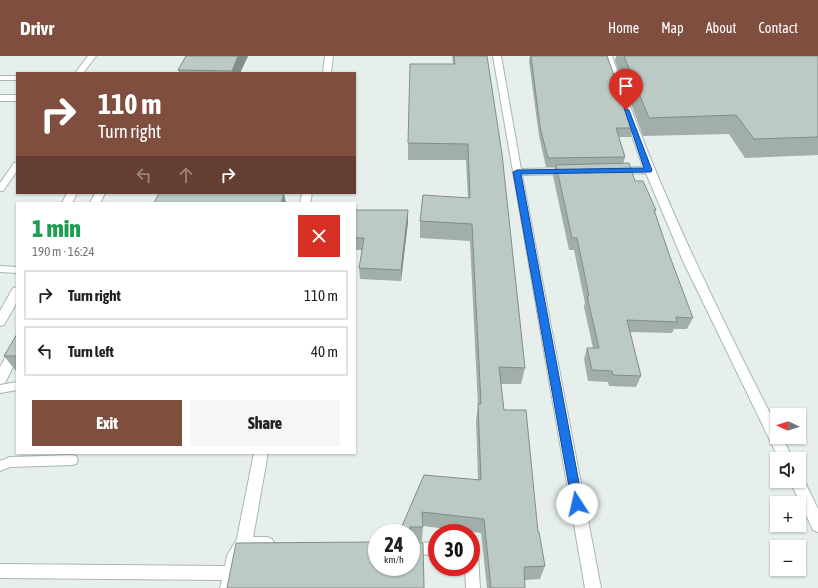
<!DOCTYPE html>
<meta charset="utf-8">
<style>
:root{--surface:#fff;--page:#f6f6f6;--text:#202124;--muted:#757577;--line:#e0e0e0;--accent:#7f4e3f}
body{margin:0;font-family:"Asap Condensed",sans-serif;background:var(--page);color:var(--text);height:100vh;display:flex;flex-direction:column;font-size:15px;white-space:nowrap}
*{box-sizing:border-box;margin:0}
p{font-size:13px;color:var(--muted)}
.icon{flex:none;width:22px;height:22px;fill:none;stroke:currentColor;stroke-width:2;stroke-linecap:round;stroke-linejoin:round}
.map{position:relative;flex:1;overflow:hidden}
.panel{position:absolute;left:16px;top:146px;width:340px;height:252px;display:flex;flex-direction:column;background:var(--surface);border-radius:0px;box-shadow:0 1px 3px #0004}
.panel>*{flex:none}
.hud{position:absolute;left:16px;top:16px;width:340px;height:122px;border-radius:0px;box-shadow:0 1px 3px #0004;background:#7f4e3f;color:#fff;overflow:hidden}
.needle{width:26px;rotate:274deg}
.fabs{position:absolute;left:770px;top:352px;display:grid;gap:8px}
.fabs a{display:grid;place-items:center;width:36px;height:36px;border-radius:0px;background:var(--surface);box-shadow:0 1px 3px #0004;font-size:20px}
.speed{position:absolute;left:368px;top:468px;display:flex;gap:8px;font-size:20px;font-weight:700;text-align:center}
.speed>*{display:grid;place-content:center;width:52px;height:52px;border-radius:50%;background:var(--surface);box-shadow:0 1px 3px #0004;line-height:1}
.speed small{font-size:10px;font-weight:400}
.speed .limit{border:6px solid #d22;background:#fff;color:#111}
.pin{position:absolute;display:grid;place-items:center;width:34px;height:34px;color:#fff;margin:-41px -17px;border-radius:50% 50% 50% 0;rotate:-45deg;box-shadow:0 0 4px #0007}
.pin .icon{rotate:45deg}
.me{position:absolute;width:44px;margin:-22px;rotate:350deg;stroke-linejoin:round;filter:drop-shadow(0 0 3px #0008)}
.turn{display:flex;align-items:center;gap:14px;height:84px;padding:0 16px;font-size:18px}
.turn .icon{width:52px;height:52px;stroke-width:2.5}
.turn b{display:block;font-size:28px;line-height:34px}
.lanes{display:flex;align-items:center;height:38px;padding:0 16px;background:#0003;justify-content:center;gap:20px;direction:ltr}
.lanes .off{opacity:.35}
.round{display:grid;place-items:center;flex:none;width:42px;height:42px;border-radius:0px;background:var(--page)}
.head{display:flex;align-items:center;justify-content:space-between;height:68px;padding:0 16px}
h1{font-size:24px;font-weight:800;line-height:30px;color:#1e9e55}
.primary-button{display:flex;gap:8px;margin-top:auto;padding:8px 16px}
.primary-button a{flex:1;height:46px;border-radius:0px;background:var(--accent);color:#fff;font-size:16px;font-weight:800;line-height:46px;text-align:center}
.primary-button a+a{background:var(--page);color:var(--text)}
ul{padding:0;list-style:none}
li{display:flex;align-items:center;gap:12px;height:50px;margin:0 8px 6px;padding:0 8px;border:2px solid var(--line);border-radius:0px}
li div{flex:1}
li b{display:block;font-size:15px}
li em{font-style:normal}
header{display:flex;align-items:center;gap:24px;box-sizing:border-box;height:56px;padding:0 20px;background:var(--accent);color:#fff}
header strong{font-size:19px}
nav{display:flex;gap:22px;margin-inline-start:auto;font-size:14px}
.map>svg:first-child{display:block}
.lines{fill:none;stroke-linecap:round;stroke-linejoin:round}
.service-casing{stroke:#a8b8b2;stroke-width:2}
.minor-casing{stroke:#a8b8b2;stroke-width:2}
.service{fill:#fff;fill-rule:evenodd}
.minor{fill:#fff;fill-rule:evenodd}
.wall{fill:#a1aea9}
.shaded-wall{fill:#838d89}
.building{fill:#bbcac4;stroke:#838d89}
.route{fill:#1a73e8;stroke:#114b97}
</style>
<header>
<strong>Drivr</strong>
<nav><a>Home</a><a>Map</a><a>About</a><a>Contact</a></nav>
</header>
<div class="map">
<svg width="818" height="532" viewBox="0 0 818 532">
<rect width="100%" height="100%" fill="#e6efeb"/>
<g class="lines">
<defs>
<path id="service" d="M 14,107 L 17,107 L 17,115 L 3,135 L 0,135 L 0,127 Z
M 0,210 L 17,211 L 17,217 L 0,216 Z
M 17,326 L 17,334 L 0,337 L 0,329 Z
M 72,399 L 76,400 L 78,404 L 76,408 L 72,409 L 10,411 L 0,415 L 0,405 L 10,401 Z
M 249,481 L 267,481 L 272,483 L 274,487 L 272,491 L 267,493 L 244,495 L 241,500 L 234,532 L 220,532 L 222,524 L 0,522 L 0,508 L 225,510 L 227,500 L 235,486 Z
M 411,486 L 437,487 L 437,499 L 411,498 Z
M 471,495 L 476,496 L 478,501 L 480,532 L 466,532 L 465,511 L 471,511 Z"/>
<path id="minor" d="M 88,0 L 96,0 L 83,17 L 75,17 Z
M 325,0 L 333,0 L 331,17 L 323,17 Z
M 493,0 L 501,0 L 521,113 L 569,112 L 574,115 L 569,118 L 522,119 L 601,532 L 585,532 Z
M 604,0 L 612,0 C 656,129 715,250 777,371 L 777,381 L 782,381 L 793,403 L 779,403 L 683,205 L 646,117 L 616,118 L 611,115 L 616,112 L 643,111 Z
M 0,20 L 17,20 L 17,24 L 0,24 Z
M 0,39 L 17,39 L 17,45 L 0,45 Z
M 67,137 L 77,137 L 72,147 L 62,147 Z
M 95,137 L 105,137 L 100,147 L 90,147 Z
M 302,137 L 312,137 L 310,147 L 300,147 Z
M 17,231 L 17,246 L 4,269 L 0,270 L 0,255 L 13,232 Z
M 17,286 L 17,303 L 5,327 L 0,328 L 0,311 L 13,288 Z
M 254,397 L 268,397 L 252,487 L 250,492 L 244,495 L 238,492 L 236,487 Z
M 799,419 L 802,420 L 818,453 L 818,476 L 813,474 L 790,425 L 799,425 Z"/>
</defs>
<!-- service casing -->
<use href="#service" class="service-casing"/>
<!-- minor casing -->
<use href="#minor" class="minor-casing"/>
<!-- service -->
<use href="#service" class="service"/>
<!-- minor -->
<use href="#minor" class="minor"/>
</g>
<!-- wall -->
<path class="wall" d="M 186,0 L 248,0 L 240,17 L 179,17 L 178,14 Z
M 452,0 L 487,0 L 525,312 L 521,328 L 501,328 L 504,354 L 538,476 L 545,510 L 540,523 L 524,524 L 525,532 L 487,532 L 481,477 L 423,470 L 422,485 L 412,485 L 411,511 L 411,477 L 399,477 L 424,419 L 478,424 L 476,364 L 478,351 L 470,185 L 420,182 L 420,165 L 468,142 L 466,104 L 408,104 L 408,87 L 453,8 Z
M 530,0 L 607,0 L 633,72 L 631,81 L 619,81 L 625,101 L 623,108 L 635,125 L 656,154 L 655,156 L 670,201 L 693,262 L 687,273 L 674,273 L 672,277 L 630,276 L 641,320 L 636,331 L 609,330 L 608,326 L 588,325 L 584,303 L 587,292 L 593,292 L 584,251 L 585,247 L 574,194 L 569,194 L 553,120 L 555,111 L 546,111 L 539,80 L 529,5 Z
M 616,0 L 818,0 L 818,99 L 745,102 L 729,78 L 643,80 L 615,5 Z
M 355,154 L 408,166 L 401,225 L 360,223 L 359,212 L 362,194 L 355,194 Z
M 17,278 L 17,315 L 16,315 L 4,300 Z"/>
<!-- shaded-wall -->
<path class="shaded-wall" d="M 238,0 L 248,0 L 240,17 L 232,17 L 232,15 Z
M 284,137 L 286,147 L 281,147 Z
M 408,154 L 408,166 L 401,225 L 401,214 Z"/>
<!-- building -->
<path class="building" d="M 186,0 L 238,0 L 232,15 L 178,14 Z
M 454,0 L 487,0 L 502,98 L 525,312 L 499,311 L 504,354 L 526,354 L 538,476 L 539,476 L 545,510 L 524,511 L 525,532 L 491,532 L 484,463 L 422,456 L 423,471 L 410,471 L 410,477 L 399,477 L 424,419 L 481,424 L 478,348 L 481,348 L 472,168 L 420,165 L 423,139 L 470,142 L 468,88 L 408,87 L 410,8 L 455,8 Z
M 531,0 L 607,0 L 633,72 L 616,72 L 625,101 L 548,102 L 540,71 Z
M 624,0 L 818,0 L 818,81 L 754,83 L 736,59 L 649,62 Z
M 629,107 L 635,125 L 643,125 L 656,154 L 654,154 L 670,201 L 693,262 L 676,261 L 677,266 L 627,264 L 641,320 L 613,319 L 612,315 L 592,314 L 587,292 L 599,292 L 587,240 L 589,240 L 577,182 L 572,182 L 556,109 Z
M 159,137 L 284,137 L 281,147 L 154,147 Z
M 355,154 L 408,154 L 401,214 L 359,212 L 364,182 L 355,182 Z
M 17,278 L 17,300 L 4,300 Z
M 411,485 L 423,487 L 424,532 L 227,532 L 236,487 L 377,486 L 377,511 L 411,511 Z"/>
<!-- route -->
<path class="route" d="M 624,52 L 629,54 L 652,114 L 651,116 L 521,118 L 583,448 L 581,452 L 577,454 L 573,452 L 572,448 L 513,116 L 517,114 L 644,112 Z"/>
</svg>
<div class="fabs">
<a><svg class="needle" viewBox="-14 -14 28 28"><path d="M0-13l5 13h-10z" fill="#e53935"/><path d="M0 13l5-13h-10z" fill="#757577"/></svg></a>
<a><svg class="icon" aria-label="sound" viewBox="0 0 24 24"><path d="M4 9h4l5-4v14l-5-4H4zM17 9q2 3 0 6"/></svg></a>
<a>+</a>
<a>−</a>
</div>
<div class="speed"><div>24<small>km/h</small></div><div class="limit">30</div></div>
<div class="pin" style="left:626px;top:54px;background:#d93025"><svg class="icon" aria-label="arrive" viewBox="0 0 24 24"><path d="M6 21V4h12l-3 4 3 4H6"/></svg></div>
<svg class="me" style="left:577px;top:448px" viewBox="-20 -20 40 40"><circle r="19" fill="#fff"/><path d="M0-13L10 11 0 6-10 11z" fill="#1a73e8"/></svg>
<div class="hud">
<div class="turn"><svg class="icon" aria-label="right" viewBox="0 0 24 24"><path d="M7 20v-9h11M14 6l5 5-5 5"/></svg><div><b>110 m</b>Turn right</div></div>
<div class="lanes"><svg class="icon off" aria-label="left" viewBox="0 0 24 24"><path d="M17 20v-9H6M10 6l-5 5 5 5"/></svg><svg class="icon off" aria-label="ahead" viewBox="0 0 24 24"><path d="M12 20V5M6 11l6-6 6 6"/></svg><svg class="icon" aria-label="right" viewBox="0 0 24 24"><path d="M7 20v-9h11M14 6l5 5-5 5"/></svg></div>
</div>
<section class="panel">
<div class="head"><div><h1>1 min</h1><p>190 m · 16:24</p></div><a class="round" style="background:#d93025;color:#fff"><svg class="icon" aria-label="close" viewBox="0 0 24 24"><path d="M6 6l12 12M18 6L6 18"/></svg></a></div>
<ul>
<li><svg class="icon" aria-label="right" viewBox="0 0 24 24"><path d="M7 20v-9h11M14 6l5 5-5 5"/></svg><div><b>Turn right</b></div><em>110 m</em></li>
<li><svg class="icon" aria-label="left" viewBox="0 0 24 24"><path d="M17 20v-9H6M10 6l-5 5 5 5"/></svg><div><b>Turn left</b></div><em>40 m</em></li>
</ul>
<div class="primary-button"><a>Exit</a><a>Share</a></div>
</section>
</div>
